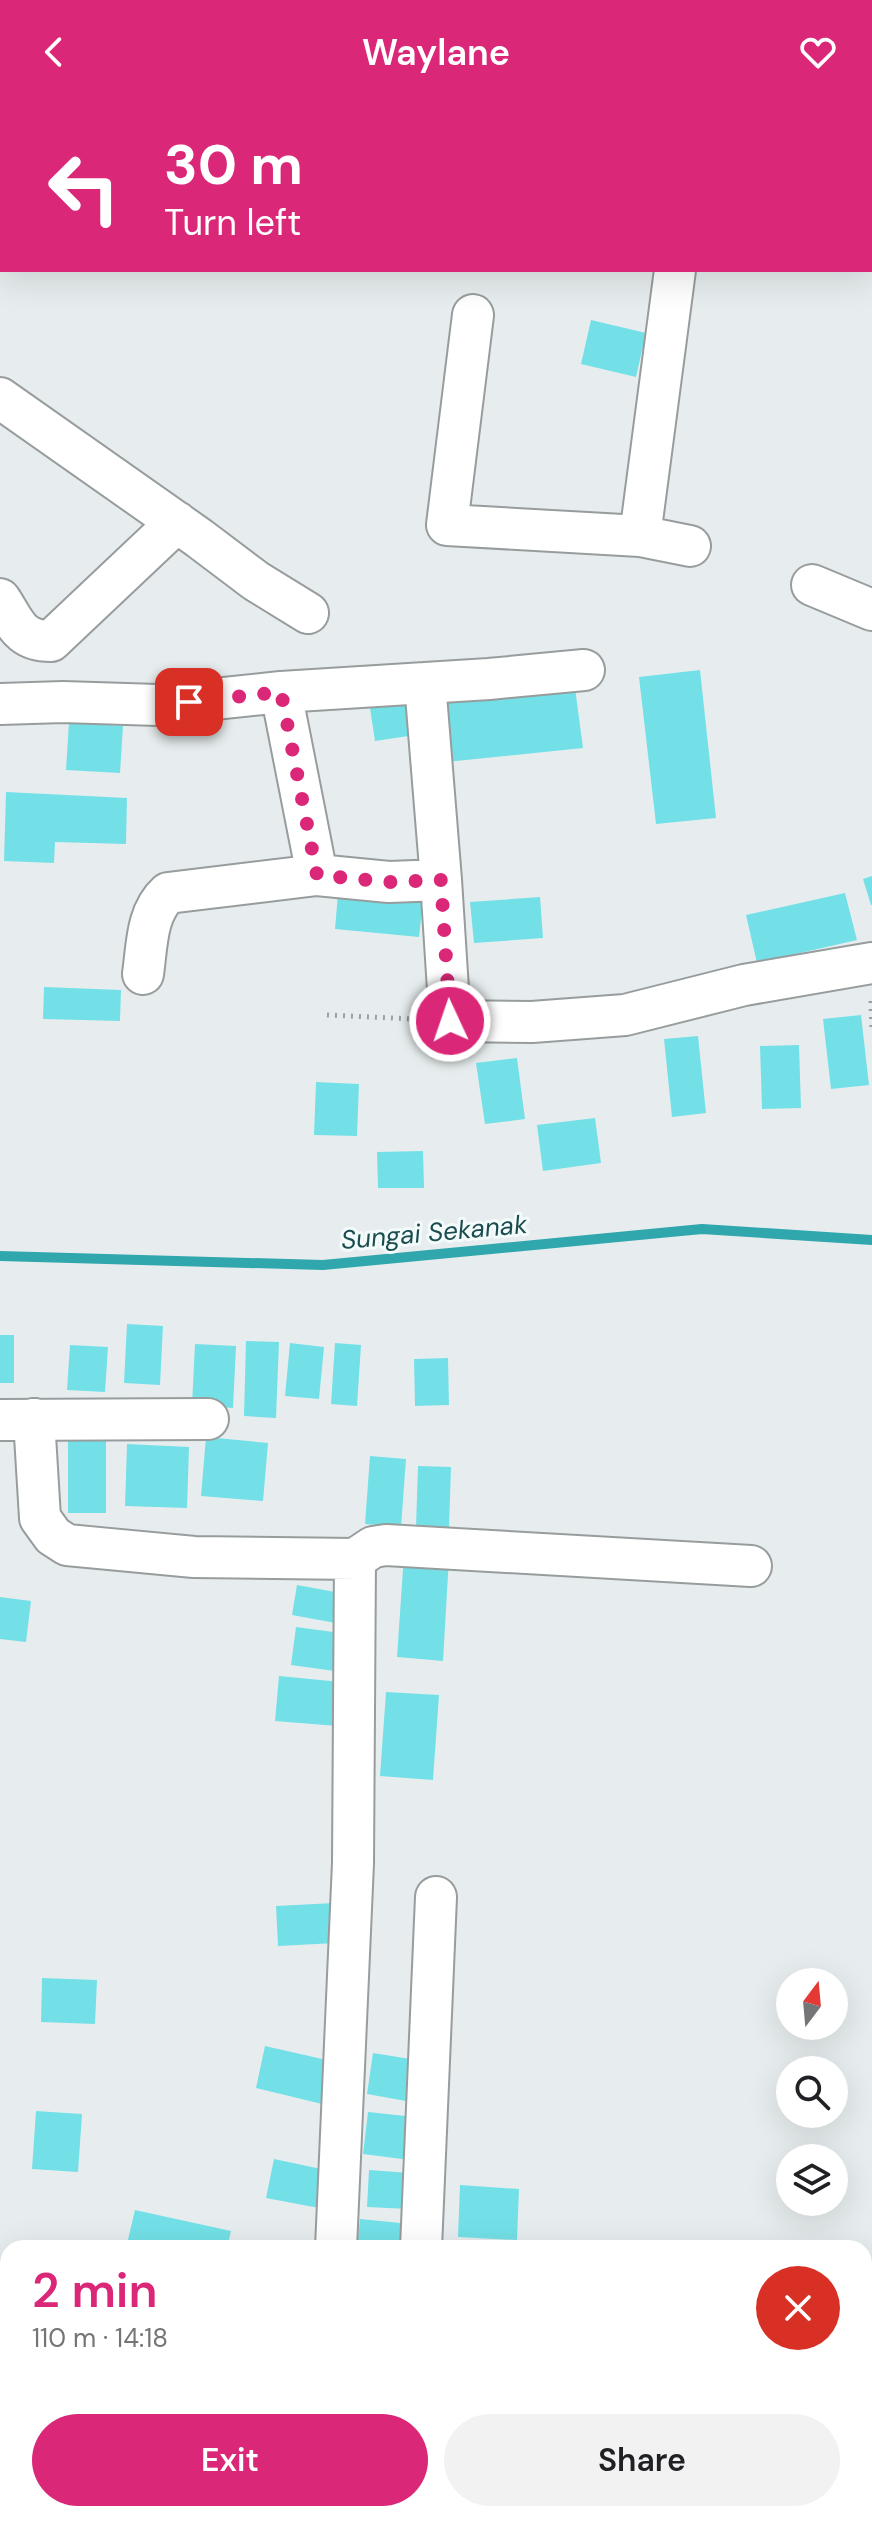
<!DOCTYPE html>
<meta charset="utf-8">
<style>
:root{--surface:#fff;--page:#f2f2f2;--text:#202124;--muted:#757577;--accent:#db2777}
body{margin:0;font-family:"DM Sans",sans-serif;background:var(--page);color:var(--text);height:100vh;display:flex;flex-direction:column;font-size:30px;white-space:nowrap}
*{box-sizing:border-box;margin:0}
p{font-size:26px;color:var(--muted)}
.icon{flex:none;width:44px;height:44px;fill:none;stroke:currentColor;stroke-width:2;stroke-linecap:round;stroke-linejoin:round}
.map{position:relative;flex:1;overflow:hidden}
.details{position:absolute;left:0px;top:2136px;width:872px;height:282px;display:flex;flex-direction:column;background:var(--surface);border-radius:24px 24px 0 0;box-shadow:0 8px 32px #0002}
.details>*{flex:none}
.hud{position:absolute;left:0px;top:0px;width:872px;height:168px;box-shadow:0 8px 32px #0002;background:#db2777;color:#fff;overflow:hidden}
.needle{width:52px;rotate:16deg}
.buttons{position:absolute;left:776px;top:1864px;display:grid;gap:16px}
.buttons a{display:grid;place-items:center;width:72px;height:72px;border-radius:50%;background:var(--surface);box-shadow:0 8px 32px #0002;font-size:40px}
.pin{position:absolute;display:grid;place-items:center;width:68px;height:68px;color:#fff;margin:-34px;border-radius:16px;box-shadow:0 4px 12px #0006}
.me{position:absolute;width:88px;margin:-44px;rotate:357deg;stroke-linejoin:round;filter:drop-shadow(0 0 6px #0008)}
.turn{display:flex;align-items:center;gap:28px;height:168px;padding:0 32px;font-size:36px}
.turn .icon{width:104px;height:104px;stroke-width:2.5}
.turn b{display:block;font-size:56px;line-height:68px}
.round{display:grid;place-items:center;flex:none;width:84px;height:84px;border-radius:42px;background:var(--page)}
.head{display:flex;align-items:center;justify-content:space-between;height:136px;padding:0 32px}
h1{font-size:48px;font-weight:600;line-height:60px;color:var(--accent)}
.primary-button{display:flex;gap:16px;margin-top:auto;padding:16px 32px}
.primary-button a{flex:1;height:92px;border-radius:48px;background:var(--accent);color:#fff;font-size:32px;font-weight:600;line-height:92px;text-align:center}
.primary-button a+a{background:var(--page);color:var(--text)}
header{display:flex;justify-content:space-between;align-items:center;height:104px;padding:0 32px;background:var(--accent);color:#fff;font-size:36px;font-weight:600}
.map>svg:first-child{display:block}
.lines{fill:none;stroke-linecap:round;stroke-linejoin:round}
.stream{stroke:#30a6ad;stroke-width:10}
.building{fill:#73e0e7}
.minor-casing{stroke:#979d9d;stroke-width:44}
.path{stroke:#9ca0a1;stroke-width:5;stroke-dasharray:2 6;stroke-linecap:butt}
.minor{stroke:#fff;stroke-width:40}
.route{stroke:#db2777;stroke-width:14;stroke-dasharray:0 25.2}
.labels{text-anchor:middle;stroke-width:6;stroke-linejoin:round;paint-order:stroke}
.water-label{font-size:26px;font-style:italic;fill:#1b4c4f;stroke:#f4fbfb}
</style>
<header><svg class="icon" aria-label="back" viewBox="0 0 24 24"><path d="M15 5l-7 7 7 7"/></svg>Waylane<svg class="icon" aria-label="heart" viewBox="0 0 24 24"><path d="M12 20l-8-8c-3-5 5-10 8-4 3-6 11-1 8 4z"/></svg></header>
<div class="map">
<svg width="872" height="2417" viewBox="0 0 872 2417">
<rect width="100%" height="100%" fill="#e7edee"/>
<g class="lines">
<!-- stream -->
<path class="stream" d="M 0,1152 L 323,1161 L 702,1125 L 872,1136"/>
</g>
<!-- building -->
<path class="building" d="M 591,216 L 646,229 L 636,273 L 581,260 Z
M 700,566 L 716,714 L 656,720 L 639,573 Z
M 575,584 L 583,644 L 446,658 L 439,599 Z
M 414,585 L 422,630 L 375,637 L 368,591 Z
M 69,618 L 123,622 L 120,669 L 66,666 Z
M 6,688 L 127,694 L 126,740 L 55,738 L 54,759 L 4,757 Z
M 872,772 L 872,801 L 871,801 L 863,775 Z
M 338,789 L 423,797 L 419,833 L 335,825 Z
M 845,789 L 857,836 L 757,859 L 746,811 Z
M 540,793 L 543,834 L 474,839 L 470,798 Z
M 44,883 L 121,886 L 120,917 L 43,915 Z
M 861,911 L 869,981 L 831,985 L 823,915 Z
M 698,932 L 706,1009 L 672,1013 L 664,935 Z
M 799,941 L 801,1004 L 762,1005 L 760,942 Z
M 517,954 L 525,1015 L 485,1020 L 476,959 Z
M 316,978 L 359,980 L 357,1032 L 314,1031 Z
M 595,1014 L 601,1059 L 543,1067 L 537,1021 Z
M 423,1047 L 424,1084 L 378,1084 L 377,1048 Z
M 127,1220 L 163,1222 L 160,1281 L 124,1279 Z
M 0,1231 L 14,1231 L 14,1279 L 0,1279 Z
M 246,1237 L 279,1238 L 276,1314 L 244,1312 Z
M 290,1239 L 324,1243 L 319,1295 L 285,1292 Z
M 335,1239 L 361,1241 L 357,1302 L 331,1300 Z
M 195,1240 L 236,1242 L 233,1304 L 192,1301 Z
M 70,1241 L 108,1243 L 105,1288 L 67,1286 Z
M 448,1254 L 449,1301 L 415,1302 L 414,1255 Z
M 68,1331 L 106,1331 L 106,1409 L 68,1409 Z
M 206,1333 L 268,1339 L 263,1397 L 201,1392 Z
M 127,1340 L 189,1343 L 187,1404 L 125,1402 Z
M 370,1352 L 406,1355 L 401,1423 L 365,1420 Z
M 418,1362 L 451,1363 L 449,1424 L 416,1423 Z
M 404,1450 L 449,1454 L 443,1557 L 397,1553 Z
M 297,1481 L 346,1490 L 341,1520 L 292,1511 Z
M 0,1493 L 31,1497 L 26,1538 L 0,1535 Z
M 296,1523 L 348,1530 L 342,1568 L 291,1561 Z
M 279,1572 L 341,1578 L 337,1622 L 275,1617 Z
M 386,1588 L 439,1591 L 433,1676 L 380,1672 Z
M 334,1799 L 336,1839 L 278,1842 L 276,1802 Z
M 42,1874 L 97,1876 L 95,1920 L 41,1918 Z
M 265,1942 L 331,1957 L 322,2000 L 256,1984 Z
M 373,1949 L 423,1957 L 417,1999 L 367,1990 Z
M 36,2007 L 82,2010 L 78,2068 L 32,2065 Z
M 368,2008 L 415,2013 L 410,2056 L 363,2050 Z
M 274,2055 L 326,2066 L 319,2104 L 266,2094 Z
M 369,2066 L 410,2069 L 408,2105 L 367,2103 Z
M 460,2081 L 519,2085 L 517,2136 L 458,2133 Z
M 135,2106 L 231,2127 L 227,2144 L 126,2144 Z
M 360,2115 L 411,2120 L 408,2144 L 357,2144 Z
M 156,2410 L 226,2410 L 225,2417 L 155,2417 Z"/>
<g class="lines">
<defs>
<path id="minor" d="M 697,2 L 698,0
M 473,211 L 447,421 L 640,432 L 675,166
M 0,294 L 199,434 L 256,477 L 308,509
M 640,432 L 690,442
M 812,481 L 872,506
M 0,495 C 16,519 19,537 51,537 L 177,418
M 425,579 L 441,776
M 281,588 L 317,771
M 0,600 L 63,598 L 158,601 L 281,588 L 489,575 L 584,566
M 143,870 C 147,842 146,809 168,789 L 317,771 L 389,778 L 441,776 L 450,917 L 532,918 L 625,911 L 744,881 L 872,859
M 34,1315 L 40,1414 L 53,1432 L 67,1441 L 194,1453 L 355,1455 L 353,1759 L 336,2144
M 0,1316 L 208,1315
M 355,1455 L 373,1443 L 386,1441 L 751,1462
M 421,2144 L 436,1793
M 0,2283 L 8,2282
M 46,2417 L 47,2410
M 321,2417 L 322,2410
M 414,2417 L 414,2410
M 544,2417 L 545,2410"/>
</defs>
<!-- minor casing -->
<use href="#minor" class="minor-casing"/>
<!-- path -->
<path class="path" d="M 871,897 L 872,928
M 327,911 L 414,915"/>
<!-- minor -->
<use href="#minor" class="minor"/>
</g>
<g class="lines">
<!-- route -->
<path class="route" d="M 189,598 L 281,588 L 317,771 L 389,778 L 441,776 L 450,917"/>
</g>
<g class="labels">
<!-- water labels -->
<g class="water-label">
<text transform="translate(434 1128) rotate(-5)" y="9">Sungai Sekanak</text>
</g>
</g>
</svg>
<div class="buttons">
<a><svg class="needle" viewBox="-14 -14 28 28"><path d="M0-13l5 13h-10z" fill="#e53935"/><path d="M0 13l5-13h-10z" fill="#757577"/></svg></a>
<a><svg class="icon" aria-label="search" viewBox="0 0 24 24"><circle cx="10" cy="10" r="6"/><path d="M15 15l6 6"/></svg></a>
<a><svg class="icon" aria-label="layers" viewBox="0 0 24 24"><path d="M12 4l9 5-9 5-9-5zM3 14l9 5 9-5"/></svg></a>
</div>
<div class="pin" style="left:189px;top:598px;background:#d93025"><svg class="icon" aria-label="arrive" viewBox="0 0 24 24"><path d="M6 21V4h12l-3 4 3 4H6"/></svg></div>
<svg class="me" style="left:450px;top:917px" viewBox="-20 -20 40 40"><circle r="17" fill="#db2777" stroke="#fff" stroke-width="3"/><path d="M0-11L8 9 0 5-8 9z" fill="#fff"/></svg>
<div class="hud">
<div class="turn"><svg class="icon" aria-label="left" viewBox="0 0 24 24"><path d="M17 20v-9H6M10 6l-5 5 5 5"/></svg><div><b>30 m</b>Turn left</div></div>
</div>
<section class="details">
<div class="head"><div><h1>2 min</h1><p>110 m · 14:18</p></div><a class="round" style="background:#d93025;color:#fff"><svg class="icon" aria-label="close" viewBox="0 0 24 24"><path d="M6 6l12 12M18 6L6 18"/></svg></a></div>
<div class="primary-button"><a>Exit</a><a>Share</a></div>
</section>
</div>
